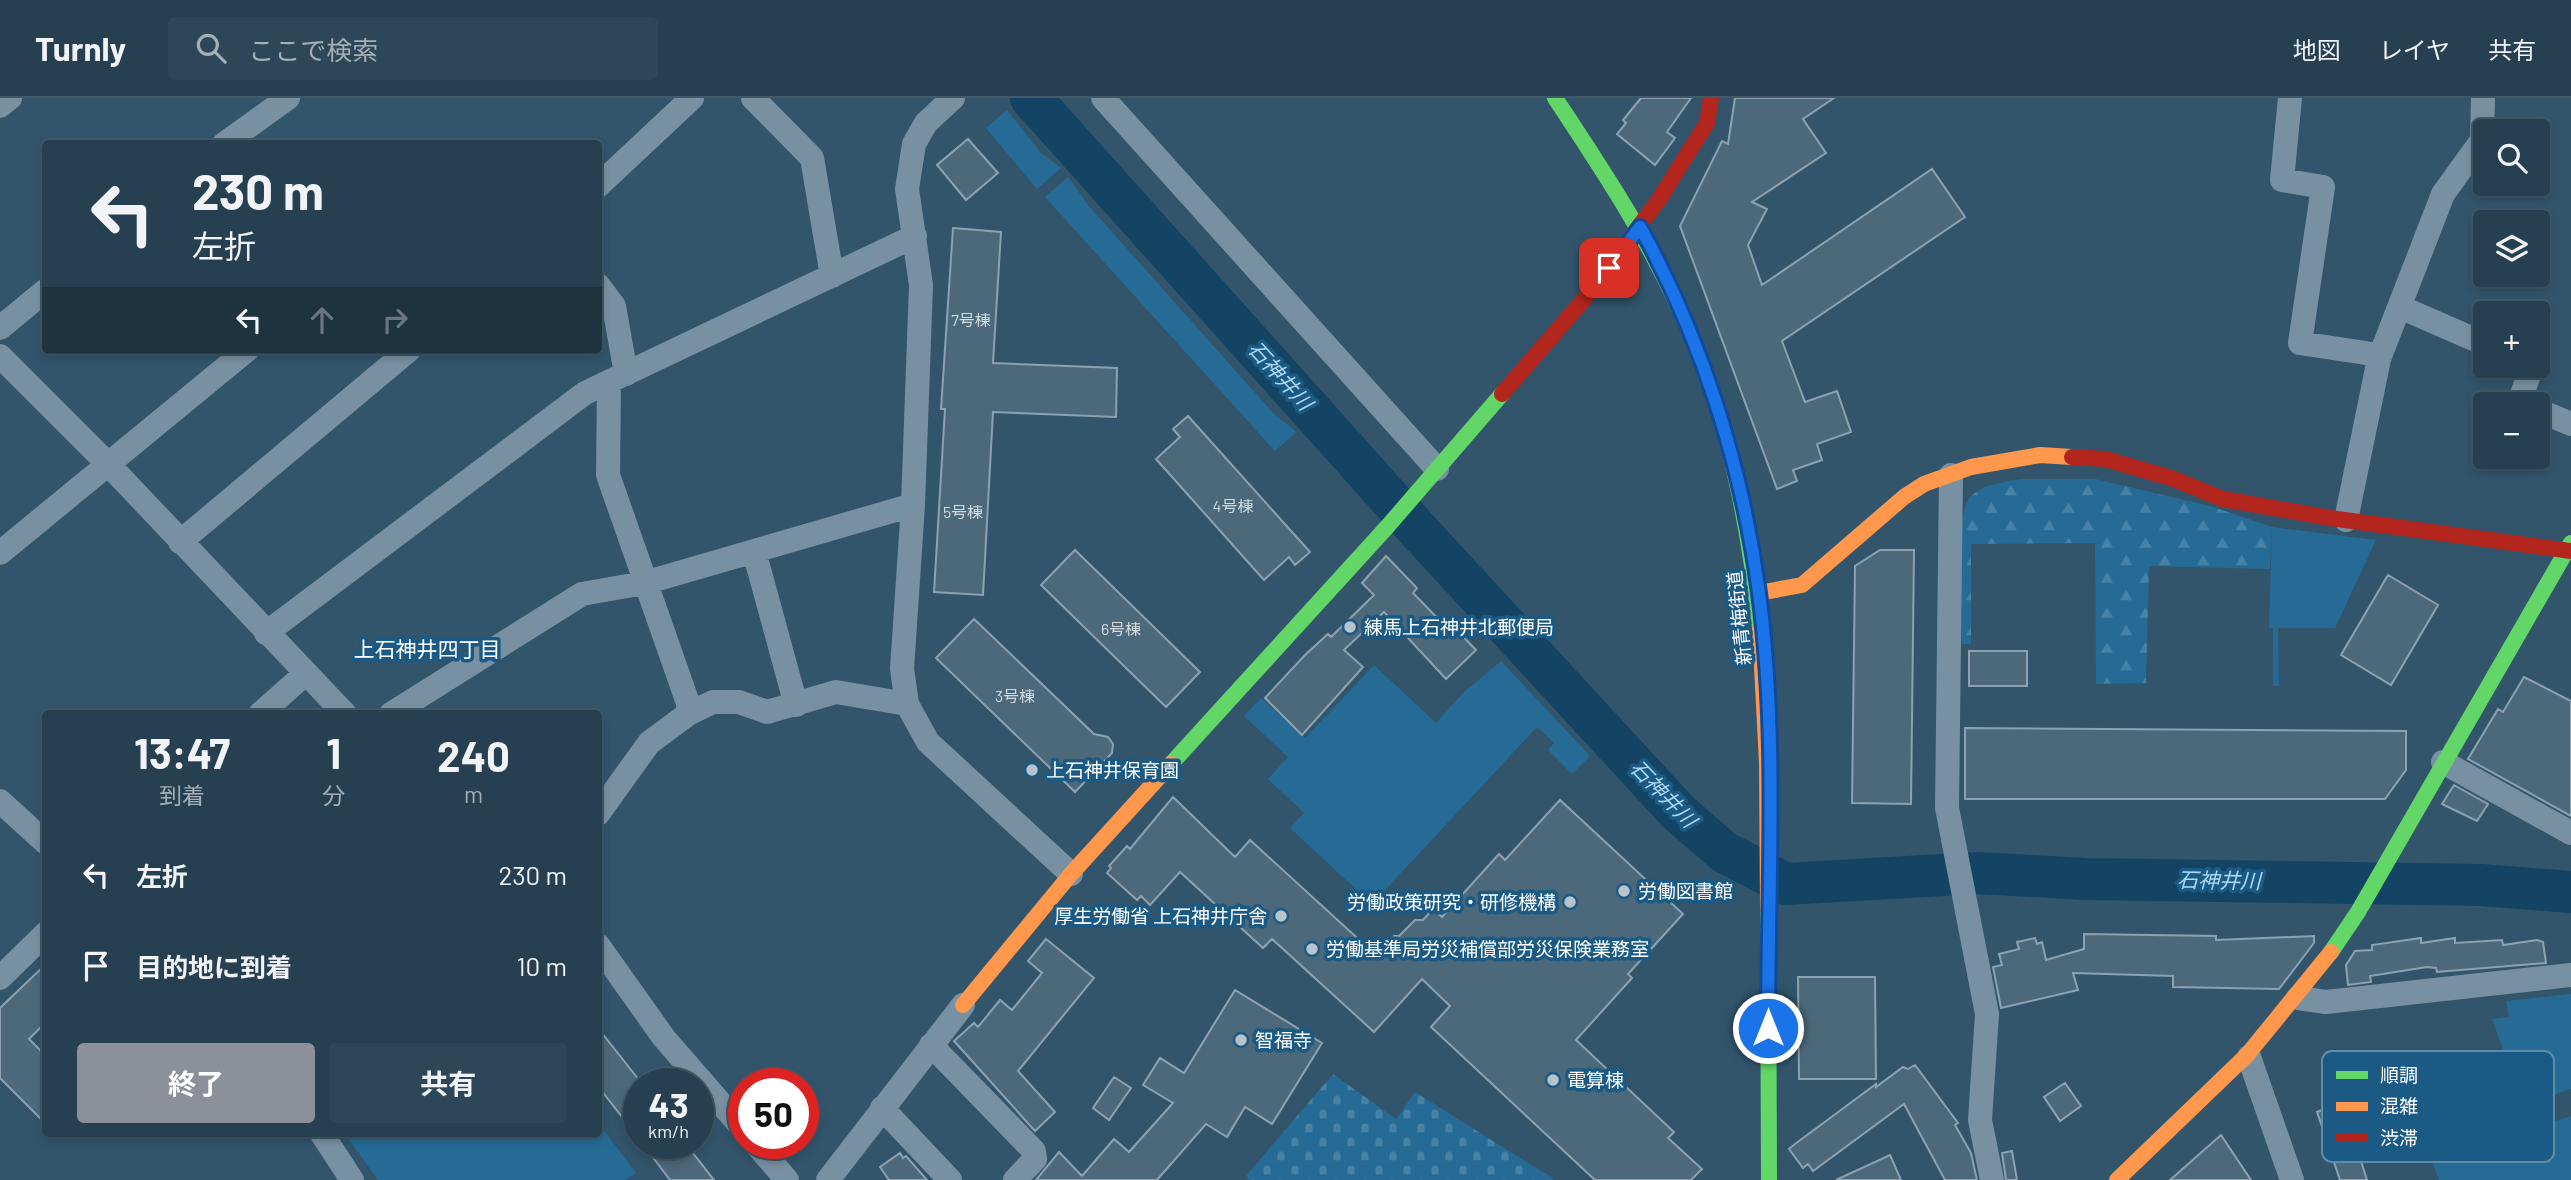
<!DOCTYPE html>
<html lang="ja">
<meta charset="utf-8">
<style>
:root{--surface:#264051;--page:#2e4758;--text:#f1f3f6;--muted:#a4afb7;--line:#425968;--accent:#8c9099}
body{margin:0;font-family:Barlow,"Noto Sans JP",sans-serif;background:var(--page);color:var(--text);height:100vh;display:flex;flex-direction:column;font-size:26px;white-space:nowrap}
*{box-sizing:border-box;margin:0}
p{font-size:23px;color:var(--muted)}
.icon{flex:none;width:38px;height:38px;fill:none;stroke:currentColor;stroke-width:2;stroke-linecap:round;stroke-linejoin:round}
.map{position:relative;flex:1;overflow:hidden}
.side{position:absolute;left:42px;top:612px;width:560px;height:427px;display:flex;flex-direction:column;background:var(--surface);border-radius:7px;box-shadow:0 4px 10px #0003,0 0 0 2px var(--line)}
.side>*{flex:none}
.banner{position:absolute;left:42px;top:42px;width:560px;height:214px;border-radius:7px;box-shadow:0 4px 10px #0003,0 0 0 2px var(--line);background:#264051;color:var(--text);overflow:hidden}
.tools{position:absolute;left:2473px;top:21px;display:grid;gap:14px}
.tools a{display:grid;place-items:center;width:77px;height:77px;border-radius:7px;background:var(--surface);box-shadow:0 4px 10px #0003,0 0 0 2px var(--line);font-size:35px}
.speed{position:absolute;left:623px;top:970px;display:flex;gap:14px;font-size:35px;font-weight:700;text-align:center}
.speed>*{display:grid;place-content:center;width:91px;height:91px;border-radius:50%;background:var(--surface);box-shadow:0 4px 10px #0003,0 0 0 2px var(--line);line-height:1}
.speed small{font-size:18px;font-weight:400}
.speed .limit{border:10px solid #d22;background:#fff;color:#111}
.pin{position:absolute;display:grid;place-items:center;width:60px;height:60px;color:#fff;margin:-30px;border-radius:14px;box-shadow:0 4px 10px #0006}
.me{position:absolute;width:77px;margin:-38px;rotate:0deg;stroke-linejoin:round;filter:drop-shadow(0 0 5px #0008)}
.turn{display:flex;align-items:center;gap:24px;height:147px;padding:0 35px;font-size:32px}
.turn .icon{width:91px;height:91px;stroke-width:2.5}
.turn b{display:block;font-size:49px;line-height:60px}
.lanes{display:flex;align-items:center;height:66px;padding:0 35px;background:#0003;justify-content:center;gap:35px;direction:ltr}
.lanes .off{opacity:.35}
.eta{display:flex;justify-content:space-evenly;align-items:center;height:119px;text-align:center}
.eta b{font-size:42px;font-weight:700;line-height:49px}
.button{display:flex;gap:14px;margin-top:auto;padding:14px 35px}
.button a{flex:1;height:80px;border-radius:7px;background:var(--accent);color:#fff;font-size:28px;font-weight:700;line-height:80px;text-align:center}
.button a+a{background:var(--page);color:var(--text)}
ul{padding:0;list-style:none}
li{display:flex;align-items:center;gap:21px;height:91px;padding:0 35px}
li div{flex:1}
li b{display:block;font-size:26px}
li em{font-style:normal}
header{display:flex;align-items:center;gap:42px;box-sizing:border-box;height:98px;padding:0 35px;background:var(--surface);border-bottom:2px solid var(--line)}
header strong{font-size:33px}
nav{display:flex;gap:38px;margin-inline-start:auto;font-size:24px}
.search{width:490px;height:63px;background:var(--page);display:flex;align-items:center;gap:18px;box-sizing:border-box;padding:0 24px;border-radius:7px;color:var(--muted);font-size:26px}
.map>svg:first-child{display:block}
.green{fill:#256b96}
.forest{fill:url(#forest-firs)}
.cemetery{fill:url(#cemetery-stones)}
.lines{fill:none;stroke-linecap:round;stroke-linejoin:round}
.river{stroke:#144463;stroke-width:42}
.building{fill:#4c697b;stroke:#8ca2b0;stroke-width:2}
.street{stroke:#7891a2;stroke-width:24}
.fast{stroke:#63d668;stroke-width:16}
.slow{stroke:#ff974d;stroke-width:16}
.jam{stroke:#b3261e;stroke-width:16}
.route-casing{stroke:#114b97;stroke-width:18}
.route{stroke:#1a73e8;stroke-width:12}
.poi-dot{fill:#b7c4cc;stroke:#1a5a84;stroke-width:2.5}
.labels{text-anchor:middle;stroke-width:7;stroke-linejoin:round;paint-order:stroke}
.number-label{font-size:16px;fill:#d2dade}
.street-label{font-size:19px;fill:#fff;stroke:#1a5a84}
.poi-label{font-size:19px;fill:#fff;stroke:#1a5a84;text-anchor:start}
.water-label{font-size:21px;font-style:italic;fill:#acd8f3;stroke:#1a5a84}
.neighbourhood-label{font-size:21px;fill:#fff;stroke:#1a5a84}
.key{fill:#1a5a84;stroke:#5f8ca9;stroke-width:2}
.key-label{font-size:19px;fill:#fff}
</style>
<header>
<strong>Turnly</strong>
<div class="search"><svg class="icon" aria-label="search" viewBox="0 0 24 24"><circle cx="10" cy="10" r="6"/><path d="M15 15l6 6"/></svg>ここで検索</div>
<nav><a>地図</a><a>レイヤ</a><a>共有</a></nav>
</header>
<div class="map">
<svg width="2571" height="1082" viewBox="0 0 2571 1082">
<defs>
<pattern id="forest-firs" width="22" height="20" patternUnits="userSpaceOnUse" patternTransform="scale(1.75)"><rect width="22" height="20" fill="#256b96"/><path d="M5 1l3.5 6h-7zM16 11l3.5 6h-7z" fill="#4681a6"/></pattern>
<pattern id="cemetery-stones" width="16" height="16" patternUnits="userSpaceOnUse" patternTransform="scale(1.75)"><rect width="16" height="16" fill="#256b96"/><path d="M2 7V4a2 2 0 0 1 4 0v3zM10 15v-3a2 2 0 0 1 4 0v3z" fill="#4681a6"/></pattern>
</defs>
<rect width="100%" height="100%" fill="#32556c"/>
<!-- green -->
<path class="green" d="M 1007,12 L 1041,55 L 1061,70 L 1037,91 L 986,30 Z
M 1068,79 L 1088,107 L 1275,317 L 1297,334 L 1275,353 L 1045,99 Z
M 2272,429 L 2376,442 L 2335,530 L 2278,530 L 2279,588 L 2273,588 L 2273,530 L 2269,530 Z
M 1501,563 L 1590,658 L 1572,676 L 1548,652 L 1554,645 L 1537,629 L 1372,806 L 1290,730 L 1304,715 L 1268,681 L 1288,659 L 1244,618 L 1261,600 L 1305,640 L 1374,567 L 1436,625 L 1464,594 Z
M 2571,896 L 2571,991 L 2523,1007 L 2492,921 L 2509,919 L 2506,903 Z
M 2571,1018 L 2571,1082 L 2439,1082 L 2433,1066 Z
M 599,1026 L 636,1075 L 625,1082 L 378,1082 L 345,1036 L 598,1036 Z"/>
<!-- forest -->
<path class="forest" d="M 2021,381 L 2095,381 L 2210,408 L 2272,429 L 2270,471 L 2149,468 L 2146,585 L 2096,586 L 2095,445 L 1971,446 L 1971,546 L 1962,546 C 1961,519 1954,414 1971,398 C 1984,386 2005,384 2021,381 Z"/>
<!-- cemetery -->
<path class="cemetery" d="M 1333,976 L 1396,1021 L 1415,994 L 1555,1082 L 1249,1082 L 1246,1078 Z"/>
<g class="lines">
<!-- river -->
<path class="river" d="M 1031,0 L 1418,432 L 1678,714 L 1724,754 L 1786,786 L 1977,775 L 2086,781 L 2481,787 L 2571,794"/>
</g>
<!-- building -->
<path class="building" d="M 1641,0 L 1691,0 L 1667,34 L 1675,40 L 1655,67 L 1617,36 L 1626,25 L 1623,22 Z
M 1735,0 L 1834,0 L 1803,21 L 1826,55 L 1752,104 L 1767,111 L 1748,147 L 1762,187 L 1932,71 L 1965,119 L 1782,243 L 1805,304 L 1837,293 L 1851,334 L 1817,346 L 1822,362 L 1793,372 L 1797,383 L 1777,391 L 1680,128 L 1722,43 L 1728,46 Z
M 968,41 L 998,75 L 966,102 L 937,67 Z
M 953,130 L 1001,134 L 993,265 L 1117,270 L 1116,319 L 993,314 L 983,497 L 934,494 L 945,311 L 941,311 Z
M 1188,318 L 1310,454 L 1295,467 L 1289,459 L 1264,482 L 1156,361 L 1180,339 L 1173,331 Z
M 1075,452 L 1200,574 L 1166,609 L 1041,487 Z
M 1880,452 L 1914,452 L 1911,706 L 1852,705 L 1855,468 Z
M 1386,458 L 1417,490 L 1413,495 L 1449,532 L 1453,528 L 1476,552 L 1446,581 L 1384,514 L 1344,552 L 1363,569 L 1302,637 L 1265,600 L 1305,557 L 1328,536 L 1331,539 L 1374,497 L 1362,485 Z
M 2388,477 L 2438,507 L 2391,587 L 2341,557 Z
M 974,521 L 1094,636 L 1108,639 L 1113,646 L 1112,655 L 1075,694 L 936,560 Z
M 1969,553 L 2027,553 L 2027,588 L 1969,588 Z
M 2524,579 L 2571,603 L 2571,718 L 2468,661 L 2498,611 L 2503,614 Z
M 1965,630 L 2406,633 L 2406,672 L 2385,701 L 1965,701 Z
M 2454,687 L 2488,706 L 2477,723 L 2442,706 Z
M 1173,699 L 1235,759 L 1250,742 L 1377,858 L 1394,838 L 1399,838 L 1415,822 L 1423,822 L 1433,811 L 1442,819 L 1499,756 L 1505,762 L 1560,702 L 1683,816 L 1628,876 L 1632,880 L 1576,942 L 1674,1034 L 1668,1040 L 1702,1071 L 1691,1082 L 1595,1082 L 1431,929 L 1450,908 L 1422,881 L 1374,934 L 1272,841 L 1263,850 L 1180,774 L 1150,807 L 1141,798 L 1137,802 L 1107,775 L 1111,770 L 1109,768 L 1127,748 L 1130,751 Z
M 2084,836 L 2216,838 L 2216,842 L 2314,838 L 2314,845 L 2279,891 L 2173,889 L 2173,878 L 2073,875 L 2078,892 L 2001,910 L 1993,869 L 2002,867 L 1999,856 L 2019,851 L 2017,844 L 2035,840 L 2037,846 L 2042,844 L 2046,862 L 2084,851 Z
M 2421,840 L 2421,845 L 2455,840 L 2455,845 L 2502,842 L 2503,847 L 2537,842 L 2543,844 L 2546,865 L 2437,874 L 2436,870 L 2427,869 L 2370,878 L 2371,884 L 2348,887 L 2346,867 L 2355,853 L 2372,852 L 2372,847 Z
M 1046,841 L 1094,880 L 1018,973 L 1055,1014 L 1035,1033 L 954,943 L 974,925 L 978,929 L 1000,902 L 1012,912 L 1042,875 L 1028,863 Z
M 46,866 L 46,924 L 29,941 L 46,958 L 46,1026 L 0,980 L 0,910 Z
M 1798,879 L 1875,879 L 1876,981 L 1799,981 Z
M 1235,892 L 1322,945 L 1272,1026 L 1245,1009 L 1227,1039 L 1206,1026 L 1157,1082 L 1036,1082 L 1059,1054 L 1082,1078 L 1114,1041 L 1129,1054 L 1173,1005 L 1143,987 L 1160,960 L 1184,975 Z
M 598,930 L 639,982 L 639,1041 L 598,988 Z
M 2485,957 L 2492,978 L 2499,975 L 2512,1011 L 2361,1063 L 2367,1082 L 2340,1082 L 2317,1014 Z
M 1915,967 L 1958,1025 L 1955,1027 L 1971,1055 L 1977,1082 L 1945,1082 L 1904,1006 L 1813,1073 L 1808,1066 L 1803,1070 L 1789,1051 L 1795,1046 L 1876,986 L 1876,989 L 1903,969 L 1908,971 Z
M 1114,979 L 1131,990 L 1109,1022 L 1093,1010 Z
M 2065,985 L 2081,1008 L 2060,1023 L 2044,999 Z
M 2221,1037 L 2251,1082 L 2170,1082 Z
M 642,1045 L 685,1045 L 714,1082 L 670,1082 Z
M 2012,1053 L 2017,1082 L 2006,1082 L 2002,1055 Z
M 900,1055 L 903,1060 L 906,1058 L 927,1082 L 889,1082 L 880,1069 Z
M 1890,1057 L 1901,1082 L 1836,1082 Z"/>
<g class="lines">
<!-- street -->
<path class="street" d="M 753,0 L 812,60 L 832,178
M 953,0 L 926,25 L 914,46 L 907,91 L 921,187 L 913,407 L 902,571 L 907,606 L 928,644 L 1071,776
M 1103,0 L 1437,371
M 2290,0 L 2282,82 L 2323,89 L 2300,245 L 2372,256 L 2379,261 L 2346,422
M 0,8 L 10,0
M 224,46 L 288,0
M 598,88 L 692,0
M 598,187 L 614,208 L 626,276
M 2400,209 L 2485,246
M 0,230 L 46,192
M 0,258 L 108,366 L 345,616
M 2379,261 L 2443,96 L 2482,42 L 2483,0
M 609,286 L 608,377 L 688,605 L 688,616
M 2523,306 L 2519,305 L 2532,268
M 2538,312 L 2571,326
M 1951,377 L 1947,710 L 1987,916 L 1980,1022 L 1992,1082
M 180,444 L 409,252
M 754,453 L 796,607
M 0,455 L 247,252
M 266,535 L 585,295 L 915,138
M 260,616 L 305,576
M 391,616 L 582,496 L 644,485 L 913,407
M 2443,664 L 2571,735
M 0,703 L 46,745
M 598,716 L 649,645 L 688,616 L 713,604 L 739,604 L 767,614 L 836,594 L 907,606
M 598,847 L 664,940 L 744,1032
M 0,880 L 46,835
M 2298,900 L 2326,904 L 2571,877
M 931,947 L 1034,1053 L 1035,1061 L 1015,1082
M 2249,959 L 2292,1082
M 882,1010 L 950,1082
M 322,1036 L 352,1082
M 755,1045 L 787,1082
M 828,1082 L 963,907"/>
<!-- fast -->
<path class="fast" d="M 1555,0 C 1605,75 1655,151 1690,235 C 1730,329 1749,429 1760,530
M 1171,666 L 1387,429 L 1502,296
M 1768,812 L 1769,1082
M 2331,854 L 2358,814 L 2571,445"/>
<!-- slow -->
<path class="slow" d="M 1759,495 L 1802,487 L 1904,399 L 1924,386 L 1971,369 L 2040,357 L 2072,359
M 1760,530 L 1767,665 L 1768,812
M 963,907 L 1071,776 L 1171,666
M 2117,1082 L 2247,957 L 2331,854"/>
<!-- jam -->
<path class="jam" d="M 1502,296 L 1586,199 L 1658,103 L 1707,25 L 1711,0
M 2072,359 L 2105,361 L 2171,380 L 2223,401 L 2330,420 L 2571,453"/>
</g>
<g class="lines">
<defs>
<path id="route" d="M 1609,170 L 1640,129 C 1702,241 1742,368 1759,495 C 1778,638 1768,786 1768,930"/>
</defs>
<!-- route casing -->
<use href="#route" class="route-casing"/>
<!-- route -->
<use href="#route" class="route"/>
</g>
<!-- markers -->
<g class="poi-dot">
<circle cx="1350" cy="529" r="7"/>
<circle cx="1032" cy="672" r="7"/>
<circle cx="1624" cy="793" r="7"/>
<circle cx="1570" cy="804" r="7"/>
<circle cx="1281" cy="818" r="7"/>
<circle cx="1312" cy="851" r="7"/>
<circle cx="1241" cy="942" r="7"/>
<circle cx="1553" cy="982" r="7"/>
</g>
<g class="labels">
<!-- number labels -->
<g class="number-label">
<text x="971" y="228">7号棟</text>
<text x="1233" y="414">4号棟</text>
<text x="963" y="420">5号棟</text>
<text x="1121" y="537">6号棟</text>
<text x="1015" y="604">3号棟</text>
</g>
<!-- street labels -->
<g class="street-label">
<text transform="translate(1739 520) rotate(-96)" y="7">新青梅街道</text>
</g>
<!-- poi labels -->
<g class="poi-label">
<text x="1364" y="536">練馬上石神井北郵便局</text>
<text x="1046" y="679">上石神井保育園</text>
<text x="1638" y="800">労働図書館</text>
<text x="1556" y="811" text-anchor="end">労働政策研究・研修機構</text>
<text x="1267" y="825" text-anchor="end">厚生労働省 上石神井庁舎</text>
<text x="1326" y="858">労働基準局労災補償部労災保険業務室</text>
<text x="1255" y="949">智福寺</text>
<text x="1567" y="989">電算棟</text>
</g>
<!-- water labels -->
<g class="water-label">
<text transform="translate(1280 278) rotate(48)" y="7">石神井川</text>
<text transform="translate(1663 696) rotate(46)" y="7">石神井川</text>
<text transform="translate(2219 783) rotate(1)" y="7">石神井川</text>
</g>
<!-- neighbourhood labels -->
<g class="neighbourhood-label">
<text x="427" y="559">上石神井四丁目</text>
</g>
</g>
<!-- legend -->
<rect x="2322" y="953" width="232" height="111" rx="10" class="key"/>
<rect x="2336" y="973" width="32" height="8" fill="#63d668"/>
<rect x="2336" y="1004" width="32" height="9" fill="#ff974d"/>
<rect x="2336" y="1036" width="32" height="8" fill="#b3261e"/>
<g class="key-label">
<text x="2380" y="984">順調</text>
<text x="2380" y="1015">混雑</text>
<text x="2380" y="1047">渋滞</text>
</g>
</svg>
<div class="tools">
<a><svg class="icon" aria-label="search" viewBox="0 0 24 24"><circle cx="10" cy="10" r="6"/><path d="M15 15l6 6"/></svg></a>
<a><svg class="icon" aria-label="layers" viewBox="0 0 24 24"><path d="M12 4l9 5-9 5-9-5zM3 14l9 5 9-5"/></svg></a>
<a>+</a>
<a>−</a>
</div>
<div class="speed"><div>43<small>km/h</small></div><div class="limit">50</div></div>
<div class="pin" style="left:1609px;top:170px;background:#d93025"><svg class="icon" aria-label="arrive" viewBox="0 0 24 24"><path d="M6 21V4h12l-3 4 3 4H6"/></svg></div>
<svg class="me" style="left:1768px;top:930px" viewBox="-20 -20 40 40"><circle r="17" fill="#1a73e8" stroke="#fff" stroke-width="3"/><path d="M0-11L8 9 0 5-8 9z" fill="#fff"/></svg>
<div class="banner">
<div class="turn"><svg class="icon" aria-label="left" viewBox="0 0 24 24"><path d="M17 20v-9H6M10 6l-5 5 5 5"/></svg><div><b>230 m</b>左折</div></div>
<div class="lanes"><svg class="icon" aria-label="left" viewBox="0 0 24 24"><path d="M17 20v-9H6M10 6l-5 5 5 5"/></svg><svg class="icon off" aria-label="ahead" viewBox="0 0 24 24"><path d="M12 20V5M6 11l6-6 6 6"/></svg><svg class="icon off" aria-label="right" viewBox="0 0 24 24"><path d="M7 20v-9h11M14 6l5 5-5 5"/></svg></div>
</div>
<section class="side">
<div class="eta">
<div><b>13:47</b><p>到着</p></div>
<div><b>1</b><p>分</p></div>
<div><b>240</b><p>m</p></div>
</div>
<ul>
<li><svg class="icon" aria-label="left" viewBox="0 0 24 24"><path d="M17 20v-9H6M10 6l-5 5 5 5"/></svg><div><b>左折</b></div><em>230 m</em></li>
<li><svg class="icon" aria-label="arrive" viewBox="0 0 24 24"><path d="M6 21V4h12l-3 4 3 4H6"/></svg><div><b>目的地に到着</b></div><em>10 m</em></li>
</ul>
<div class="button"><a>終了</a><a>共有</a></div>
</section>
</div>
